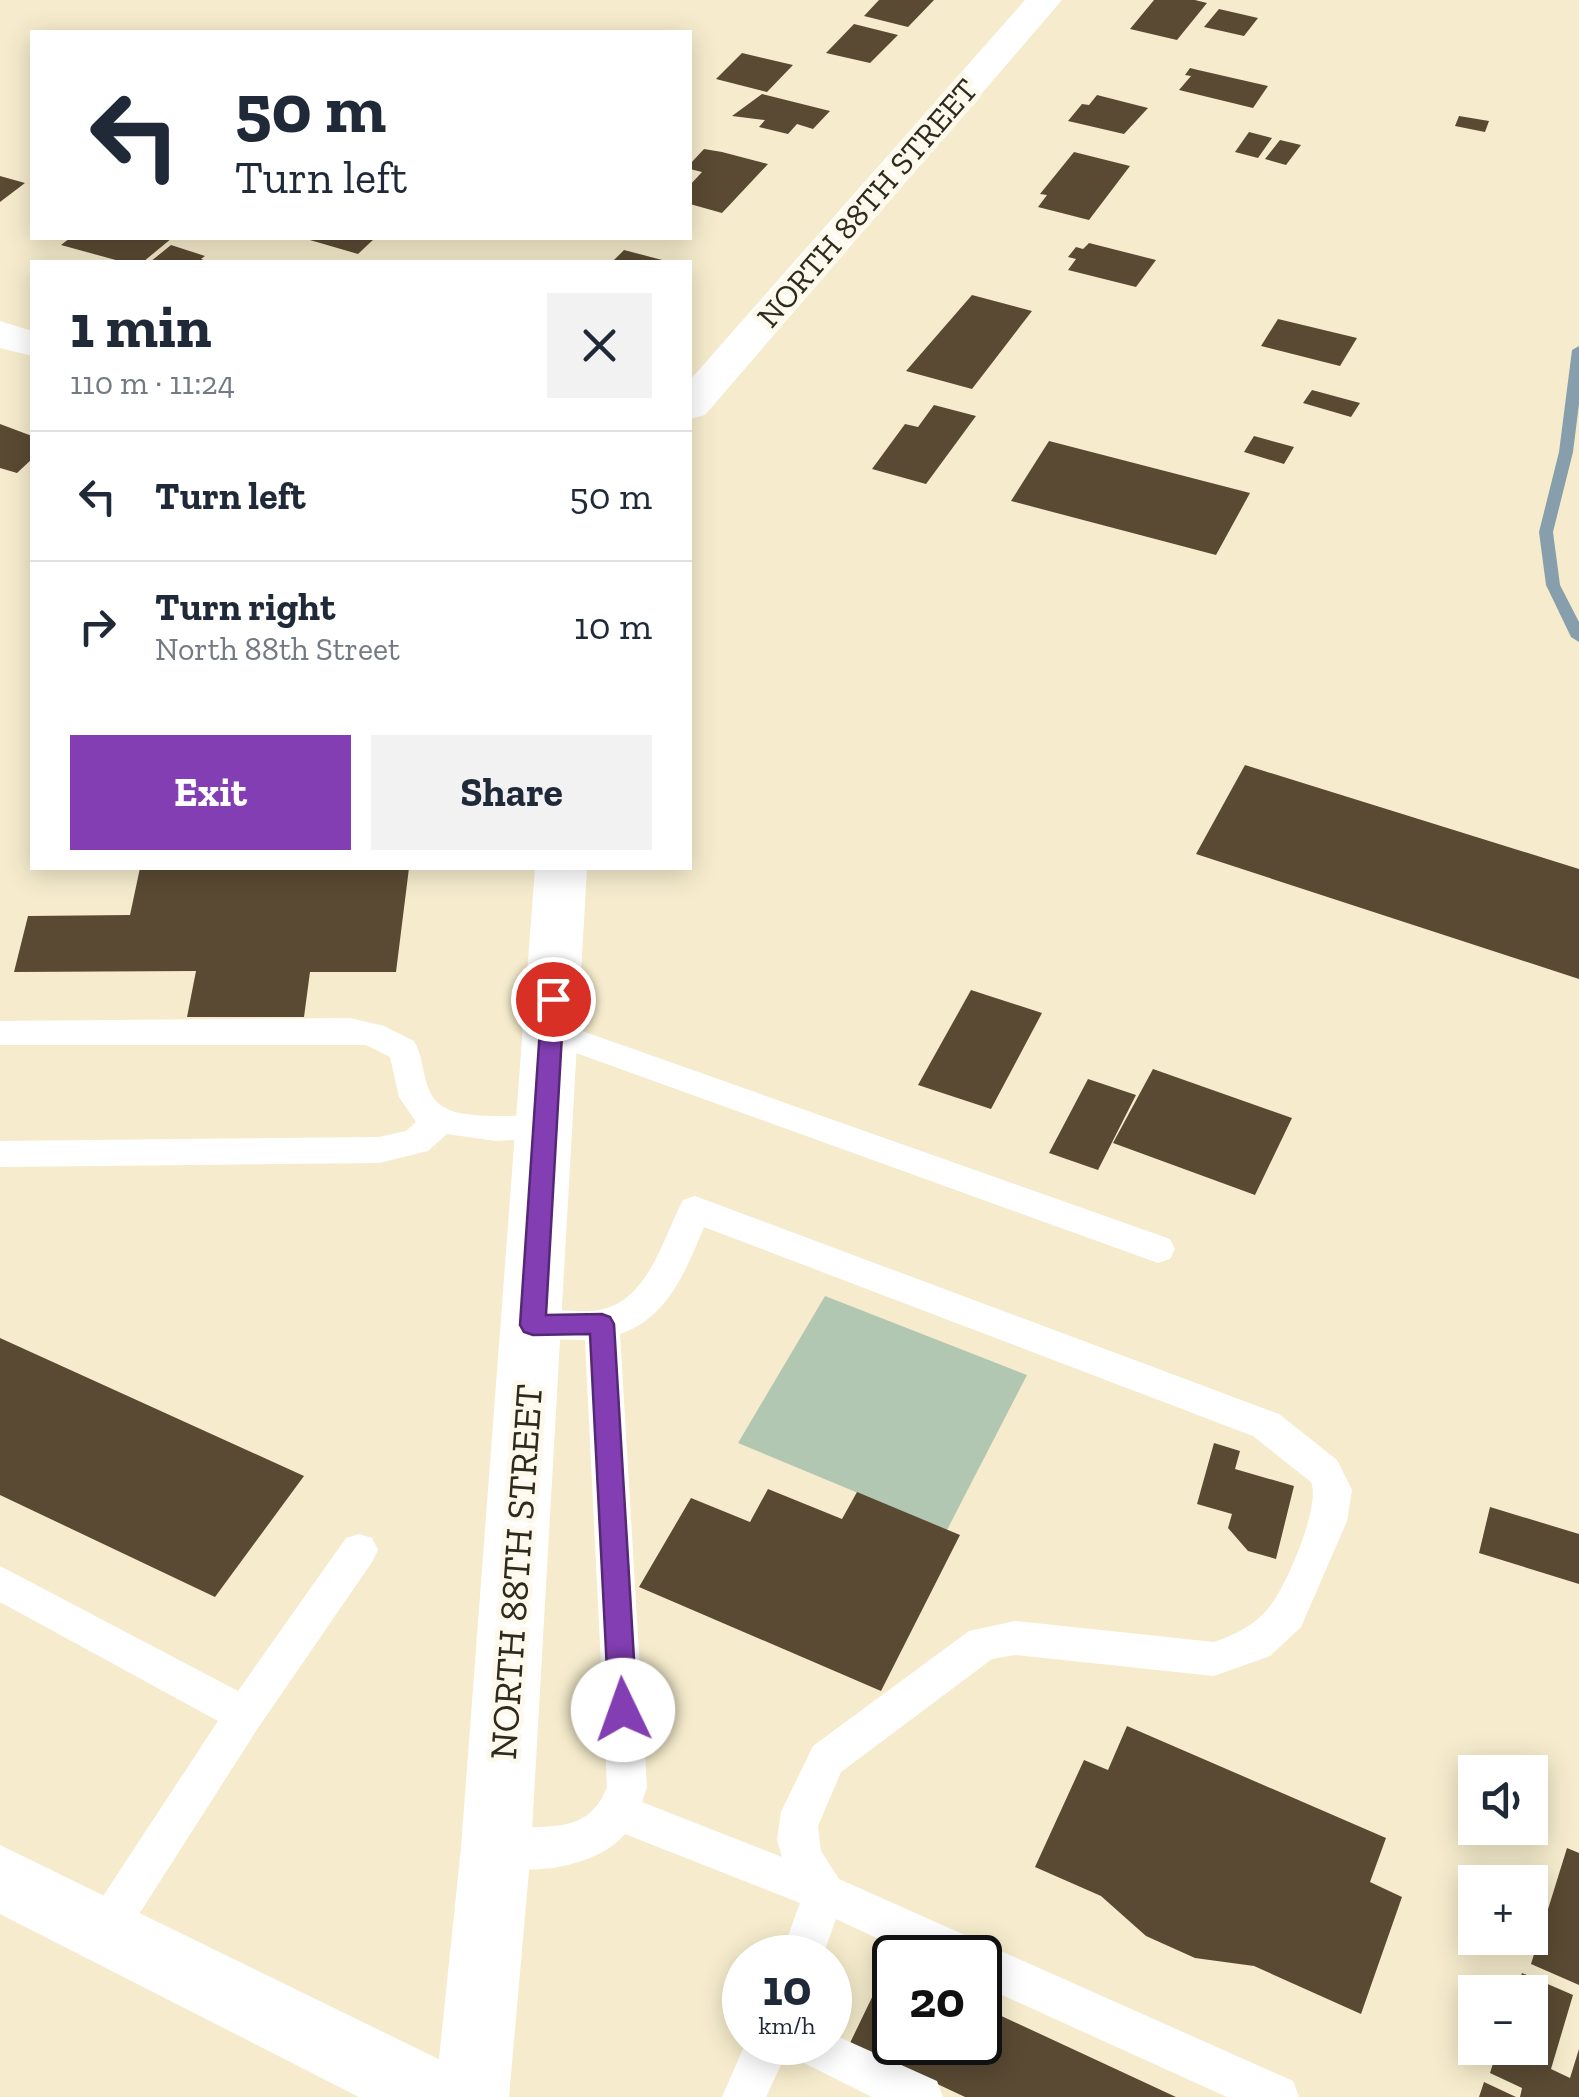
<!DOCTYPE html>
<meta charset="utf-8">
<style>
:root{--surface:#fff;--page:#f2f2f3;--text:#1f2937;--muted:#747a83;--line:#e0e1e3;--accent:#823eb2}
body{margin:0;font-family:"Zilla Slab",serif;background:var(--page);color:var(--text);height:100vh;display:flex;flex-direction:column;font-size:38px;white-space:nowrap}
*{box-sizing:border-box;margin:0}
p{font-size:32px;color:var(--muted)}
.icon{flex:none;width:55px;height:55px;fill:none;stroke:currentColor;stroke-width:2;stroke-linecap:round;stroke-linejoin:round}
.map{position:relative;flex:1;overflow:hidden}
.side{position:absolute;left:30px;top:260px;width:662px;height:610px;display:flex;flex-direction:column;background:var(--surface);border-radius:0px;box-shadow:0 5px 25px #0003}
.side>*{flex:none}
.banner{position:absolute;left:30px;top:30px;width:662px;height:210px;border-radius:0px;box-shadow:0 5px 25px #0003;background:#fff;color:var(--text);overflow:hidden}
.fabs{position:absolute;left:1458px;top:1755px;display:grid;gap:20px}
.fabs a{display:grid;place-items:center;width:90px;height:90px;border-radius:0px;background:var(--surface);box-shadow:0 5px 25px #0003;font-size:50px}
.speed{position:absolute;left:722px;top:1935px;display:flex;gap:20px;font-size:50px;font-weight:700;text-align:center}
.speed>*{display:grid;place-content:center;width:130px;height:130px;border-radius:50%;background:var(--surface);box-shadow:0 5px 25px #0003;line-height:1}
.speed small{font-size:25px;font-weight:400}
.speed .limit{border:5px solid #111;border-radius:15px;background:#fff;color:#111}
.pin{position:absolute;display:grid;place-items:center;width:85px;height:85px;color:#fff;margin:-42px;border:5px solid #fff;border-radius:50%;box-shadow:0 2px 10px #0007}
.me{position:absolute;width:110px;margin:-55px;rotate:357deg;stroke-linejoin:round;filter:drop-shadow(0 0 8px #0008)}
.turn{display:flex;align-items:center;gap:35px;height:210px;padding:0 40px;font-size:45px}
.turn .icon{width:130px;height:130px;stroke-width:2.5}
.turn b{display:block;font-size:70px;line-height:85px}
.round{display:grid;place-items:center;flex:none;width:105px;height:105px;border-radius:0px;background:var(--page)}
.overview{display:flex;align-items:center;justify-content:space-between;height:170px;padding:0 40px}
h1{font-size:60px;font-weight:700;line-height:75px}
.action{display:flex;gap:20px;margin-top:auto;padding:20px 40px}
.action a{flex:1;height:115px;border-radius:0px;background:var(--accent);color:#fff;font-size:40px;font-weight:700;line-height:115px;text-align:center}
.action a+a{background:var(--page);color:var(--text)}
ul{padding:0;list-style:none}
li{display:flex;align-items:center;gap:30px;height:130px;padding:0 40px;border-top:2px solid var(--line)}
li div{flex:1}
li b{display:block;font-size:38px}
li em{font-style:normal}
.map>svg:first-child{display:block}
.green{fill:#b2c7b2}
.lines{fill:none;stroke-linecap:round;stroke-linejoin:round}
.stream{fill:#879fac;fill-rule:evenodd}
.building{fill:#5a4a33}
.lane{fill:#fff;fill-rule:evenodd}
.street{fill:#fff;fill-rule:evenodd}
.secondary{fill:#fff;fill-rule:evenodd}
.route{fill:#823eb2;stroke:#542874;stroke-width:2.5}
.labels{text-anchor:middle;stroke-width:10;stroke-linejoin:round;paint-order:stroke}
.far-street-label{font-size:32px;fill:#2e2a1e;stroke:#fdf9ed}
.street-label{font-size:38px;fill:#2e2a1e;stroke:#fdf9ed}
</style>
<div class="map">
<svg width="1579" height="2097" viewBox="0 0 1579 2097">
<rect width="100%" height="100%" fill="#f6eccd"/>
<!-- green -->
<path class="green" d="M 825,1296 L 1027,1375 L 947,1530 L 738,1443 Z"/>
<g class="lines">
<!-- stream -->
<path class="stream" d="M 1579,346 L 1579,404 L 1573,452 L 1553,532 L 1560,585 L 1579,622 L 1579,642 L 1571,637 L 1546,585 L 1539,532 L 1559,452 L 1572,350 Z"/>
</g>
<!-- building -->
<path class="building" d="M 879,0 L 934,0 L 908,27 L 864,16 Z
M 1154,0 L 1195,0 L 1207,3 L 1177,40 L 1130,29 Z
M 1219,9 L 1258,18 L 1244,36 L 1204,27 Z
M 854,24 L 898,35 L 870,63 L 826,53 Z
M 742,53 L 793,65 L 767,92 L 716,79 Z
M 1190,68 L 1198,70 L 1268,86 L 1253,108 L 1179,90 L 1191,76 L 1185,75 Z
M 762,94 L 830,111 L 813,129 L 797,124 L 788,134 L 759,127 L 765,120 L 732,116 Z
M 1097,95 L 1148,108 L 1124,134 L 1068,121 L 1082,104 L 1089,105 Z
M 1459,116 L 1489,121 L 1485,132 L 1455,126 Z
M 1249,132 L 1272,138 L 1258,158 L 1235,152 Z
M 1280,140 L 1301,145 L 1286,165 L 1265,159 Z
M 704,149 L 722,152 L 768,164 L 722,213 L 690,204 L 690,185 L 702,172 L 690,169 L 690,164 Z
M 1074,152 L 1130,166 L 1089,220 L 1038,207 L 1047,195 L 1040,194 Z
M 0,176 L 25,183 L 0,202 Z
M 70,238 L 172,238 L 143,262 L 123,262 L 61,245 Z
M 303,238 L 375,238 L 358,254 Z
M 1089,243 L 1156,260 L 1136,287 L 1068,270 L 1076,259 L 1068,257 L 1076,247 L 1083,249 Z
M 171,245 L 205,256 L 201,259 L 209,262 L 150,262 Z
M 624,250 L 666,261 L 666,262 L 612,262 Z
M 972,295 L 1032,311 L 972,389 L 906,371 Z
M 1278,319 L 1357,338 L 1340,366 L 1261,346 Z
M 1312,390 L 1360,403 L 1351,417 L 1303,403 Z
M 934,405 L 976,416 L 926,484 L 872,469 L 905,424 L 918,427 Z
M 0,424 L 32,436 L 32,459 L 17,473 L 0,468 Z
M 1254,436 L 1294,447 L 1284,464 L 1244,452 Z
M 1049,441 L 1250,493 L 1216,555 L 1011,501 Z
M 1245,765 L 1579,869 L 1579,979 L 1196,854 Z
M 140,868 L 409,868 L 396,972 L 310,972 L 304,1017 L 187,1017 L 196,971 L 14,972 L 28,916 L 130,915 Z
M 971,990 L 1042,1013 L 991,1109 L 918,1085 Z
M 1153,1069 L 1292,1118 L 1255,1195 L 1113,1143 Z
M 1088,1079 L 1136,1095 L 1098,1170 L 1049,1153 Z
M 0,1338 L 304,1476 L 215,1597 L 0,1495 Z
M 1214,1443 L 1240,1451 L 1235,1469 L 1294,1486 L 1276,1559 L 1248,1551 L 1228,1528 L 1232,1514 L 1197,1504 Z
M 768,1489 L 842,1519 L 857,1492 L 960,1535 L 881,1691 L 639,1587 L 691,1498 L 750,1522 Z
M 1490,1507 L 1579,1534 L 1579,1584 L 1479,1553 Z
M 1127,1726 L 1386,1838 L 1370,1882 L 1402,1897 L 1361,2014 L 1254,1966 L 1195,1958 L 1146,1936 L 1101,1896 L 1035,1867 L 1084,1760 L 1108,1770 Z
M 1567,1848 L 1579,1853 L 1579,1985 L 1531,1964 Z
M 888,1964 L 895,1967 L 895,2042 L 980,2042 L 980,2006 L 1176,2097 L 965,2097 L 850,2043 Z
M 1522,1973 L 1573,1995 L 1551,2069 L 1570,2078 L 1579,2049 L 1579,2097 L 1520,2097 L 1522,2088 L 1490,2073 L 1498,2048 L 1530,2048 L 1530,1992 L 1516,1992 Z
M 1484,2082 L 1516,2097 L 1479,2097 Z"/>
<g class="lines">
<!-- lane -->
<path class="lane" d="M 350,1018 L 384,1026 L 414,1041 C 424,1058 422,1077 431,1094 C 448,1129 525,1109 557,1119 L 562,1128 L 557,1137 L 496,1141 L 447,1134 L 428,1151 L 379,1163 L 0,1167 L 0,1141 L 379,1137 L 406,1131 L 416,1122 L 399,1097 L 390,1057 L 366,1045 L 0,1045 L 0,1021 Z
M 551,1020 L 1170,1239 L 1175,1249 L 1170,1259 L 1158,1263 L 540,1040 L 535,1032 L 540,1024 Z
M 695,1196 L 1279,1414 L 1337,1460 L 1352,1490 L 1347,1521 L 1301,1627 L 1270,1656 L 1214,1676 L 1015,1655 L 992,1659 L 841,1772 L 818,1826 L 821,1851 L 839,1879 L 1293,2081 L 1299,2097 L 1227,2097 L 980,1985 L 980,1958 L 919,1958 L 836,1919 L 822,1958 L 780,1958 L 800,1903 L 625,1834 C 595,1869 522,1878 481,1862 L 475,1848 L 481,1834 C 527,1817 585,1846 607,1787 L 585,1340 L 533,1339 L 520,1335 L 515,1325 L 520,1315 C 543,1307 568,1312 592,1311 C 647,1307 662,1240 683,1200 ZM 704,1227 L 1253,1436 L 1311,1482 C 1321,1505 1288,1581 1273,1602 C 1259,1623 1237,1634 1214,1642 L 1015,1621 L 969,1631 L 813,1746 L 781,1812 L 777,1840 L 782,1857 L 642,1802 L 647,1787 L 620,1334 C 668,1318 686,1270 704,1227 Z
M 359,1534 L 372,1538 L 378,1550 L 372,1562 L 258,1728 L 120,1944 L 105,1950 L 90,1944 L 84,1930 L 90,1916 L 218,1721 L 0,1602 L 0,1566 L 238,1691 L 346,1538 Z
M 830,2033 L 937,2081 L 943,2097 L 872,2097 L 786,2054 L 766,2097 L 722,2097 L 746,2042 L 830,2042 Z"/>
<!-- street -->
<path class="street" d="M 1025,0 L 1062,0 L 705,415 L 690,419 L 690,380 Z
M 0,321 L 32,331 L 32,356 L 0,348 Z
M 535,868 L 587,868 L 531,1848 L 509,2097 L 435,2097 L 461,1848 Z"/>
<!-- secondary -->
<path class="secondary" d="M 0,1845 L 463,2071 L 474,2097 L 359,2097 L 0,1914 Z"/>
</g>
<!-- route -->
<path class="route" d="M 553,991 L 564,999 L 546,1315 L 602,1314 L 610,1317 L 614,1324 L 637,1710 L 633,1719 L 623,1723 L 613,1719 L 609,1710 L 590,1334 L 533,1335 L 524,1332 L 520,1325 L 542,999 Z"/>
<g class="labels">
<!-- far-street labels -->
<g class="far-street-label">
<text transform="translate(867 203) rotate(-49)" y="11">NORTH 88TH STREET</text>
</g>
<!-- street labels -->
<g class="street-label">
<text transform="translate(516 1572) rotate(-86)" y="13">NORTH 88TH STREET</text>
</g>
</g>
</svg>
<div class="fabs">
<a><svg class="icon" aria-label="sound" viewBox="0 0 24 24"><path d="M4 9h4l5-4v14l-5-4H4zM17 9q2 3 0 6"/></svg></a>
<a>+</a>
<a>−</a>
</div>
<div class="speed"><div>10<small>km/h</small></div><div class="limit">20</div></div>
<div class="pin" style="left:553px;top:999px;background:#d93025"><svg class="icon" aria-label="arrive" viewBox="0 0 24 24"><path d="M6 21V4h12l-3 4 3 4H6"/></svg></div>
<svg class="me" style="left:623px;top:1710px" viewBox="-20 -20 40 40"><circle r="19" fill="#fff"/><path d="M0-13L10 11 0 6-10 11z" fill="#823eb2"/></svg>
<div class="banner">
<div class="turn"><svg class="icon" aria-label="left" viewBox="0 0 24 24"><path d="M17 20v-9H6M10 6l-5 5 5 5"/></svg><div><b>50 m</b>Turn left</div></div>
</div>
<section class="side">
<div class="overview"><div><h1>1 min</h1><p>110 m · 11:24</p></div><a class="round"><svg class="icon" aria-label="close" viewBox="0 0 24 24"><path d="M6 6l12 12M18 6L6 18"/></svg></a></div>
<ul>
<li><svg class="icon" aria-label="left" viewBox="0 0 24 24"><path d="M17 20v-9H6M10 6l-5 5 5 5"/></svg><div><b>Turn left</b></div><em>50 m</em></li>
<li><svg class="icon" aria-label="right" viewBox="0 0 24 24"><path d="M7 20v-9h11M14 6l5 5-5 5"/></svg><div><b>Turn right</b><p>North 88th Street</p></div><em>10 m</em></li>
</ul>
<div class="action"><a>Exit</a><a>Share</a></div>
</section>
</div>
